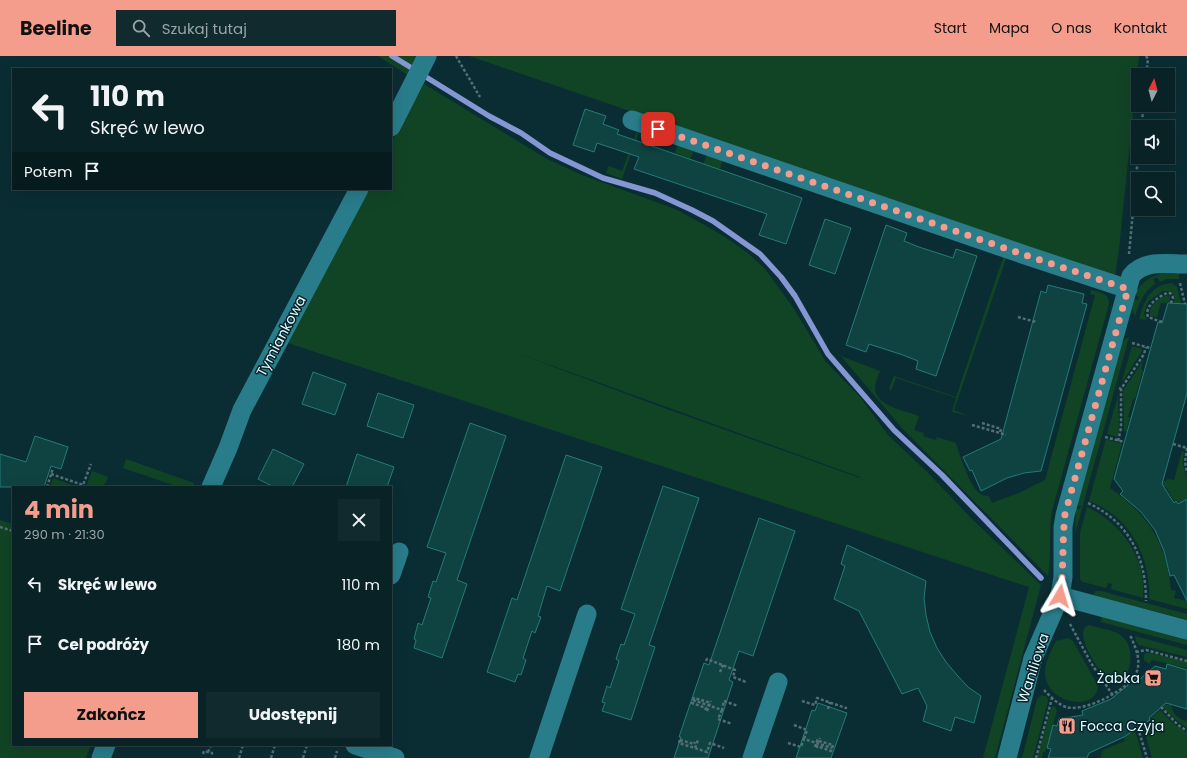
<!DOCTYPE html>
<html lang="pl">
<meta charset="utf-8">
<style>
:root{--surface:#082226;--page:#112a2e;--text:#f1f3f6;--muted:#98a4a7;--line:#293f43;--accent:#f49d8c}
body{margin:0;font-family:Poppins,sans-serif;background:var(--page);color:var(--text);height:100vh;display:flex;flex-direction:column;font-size:15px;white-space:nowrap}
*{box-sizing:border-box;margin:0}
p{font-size:13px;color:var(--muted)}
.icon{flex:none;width:22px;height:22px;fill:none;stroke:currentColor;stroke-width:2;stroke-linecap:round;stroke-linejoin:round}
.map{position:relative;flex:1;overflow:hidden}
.sheet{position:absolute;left:12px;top:430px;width:380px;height:260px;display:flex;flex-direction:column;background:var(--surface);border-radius:0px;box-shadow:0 4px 16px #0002,0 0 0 1px var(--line)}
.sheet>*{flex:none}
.hud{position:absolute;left:12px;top:12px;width:380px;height:122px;border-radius:0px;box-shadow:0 4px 16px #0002,0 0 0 1px var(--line);background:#082226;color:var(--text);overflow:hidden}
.needle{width:26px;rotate:6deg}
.controls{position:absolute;left:1131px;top:12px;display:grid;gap:8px}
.controls a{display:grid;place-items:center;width:44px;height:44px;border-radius:0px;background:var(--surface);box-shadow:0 4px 16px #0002,0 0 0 1px var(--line);font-size:20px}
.pin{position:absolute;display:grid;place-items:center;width:34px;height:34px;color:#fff;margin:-17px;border-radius:8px;box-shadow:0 2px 6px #0006}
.me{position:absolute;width:44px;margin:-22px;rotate:7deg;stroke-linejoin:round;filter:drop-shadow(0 0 3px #0008)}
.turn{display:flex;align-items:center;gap:14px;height:84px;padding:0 12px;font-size:18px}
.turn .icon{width:52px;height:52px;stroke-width:2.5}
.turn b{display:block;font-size:28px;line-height:34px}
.then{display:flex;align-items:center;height:38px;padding:0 12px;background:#0003;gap:8px;font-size:15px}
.round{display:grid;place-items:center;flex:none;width:42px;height:42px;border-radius:0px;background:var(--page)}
.summary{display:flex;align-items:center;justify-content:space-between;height:68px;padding:0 12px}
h1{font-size:24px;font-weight:700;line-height:30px;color:var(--accent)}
.button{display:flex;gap:8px;margin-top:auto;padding:8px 12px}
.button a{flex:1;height:46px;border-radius:0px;background:var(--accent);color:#111;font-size:16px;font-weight:700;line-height:46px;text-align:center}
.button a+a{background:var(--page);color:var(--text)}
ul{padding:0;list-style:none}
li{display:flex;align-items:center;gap:12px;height:60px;padding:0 12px}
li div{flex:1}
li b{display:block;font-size:15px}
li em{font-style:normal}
header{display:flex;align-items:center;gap:24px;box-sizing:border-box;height:56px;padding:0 20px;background:var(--accent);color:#111}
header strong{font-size:19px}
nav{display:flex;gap:22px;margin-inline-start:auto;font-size:14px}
.search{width:280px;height:36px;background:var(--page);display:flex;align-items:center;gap:10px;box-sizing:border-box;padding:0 14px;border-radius:0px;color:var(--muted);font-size:15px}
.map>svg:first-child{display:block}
.green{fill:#114424;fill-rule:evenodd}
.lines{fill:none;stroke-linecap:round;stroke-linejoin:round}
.stream{stroke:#8497d3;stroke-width:5.5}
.building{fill:#0f4341;stroke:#247b78}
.path{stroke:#516f74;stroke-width:2.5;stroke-dasharray:3 2;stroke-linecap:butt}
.minor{stroke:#297c8a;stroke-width:19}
.route{stroke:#f49d8c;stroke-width:7;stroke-dasharray:0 12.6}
.labels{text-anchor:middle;stroke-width:3;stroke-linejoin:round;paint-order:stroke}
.street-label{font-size:14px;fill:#e7f9fd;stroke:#012329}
.poi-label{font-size:14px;fill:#e7f9fd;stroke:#012329;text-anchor:end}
</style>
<header>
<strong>Beeline</strong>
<div class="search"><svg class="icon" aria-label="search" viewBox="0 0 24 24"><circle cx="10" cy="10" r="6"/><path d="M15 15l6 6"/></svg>Szukaj tutaj</div>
<nav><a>Start</a><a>Mapa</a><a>O nas</a><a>Kontakt</a></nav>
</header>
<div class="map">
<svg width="1187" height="702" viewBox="0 0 1187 702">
<rect width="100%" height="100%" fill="#0a2d33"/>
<!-- green -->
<path class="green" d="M 378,0 L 420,0 L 409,20 Z
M 469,0 L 1139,0 L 1119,193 L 1115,221 Z
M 424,28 L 547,103 L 582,119 L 675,153 L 701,167 L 728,183 L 749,198 L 765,213 L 794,253 L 826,306 L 860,341 L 888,379 L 929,418 L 974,465 L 1041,529 L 995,702 L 983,702 L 1029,531 L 288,287 L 368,133 L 391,133 L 391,87 ZM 509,294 L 860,421 L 860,422 L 653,348 Z
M 637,75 L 638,75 L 637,77 L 638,78 L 622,123 L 606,117 L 609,110 L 622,115 Z
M 678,88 L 694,93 L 687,113 L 686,112 L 689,102 L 675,97 Z
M 707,98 L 723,103 L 720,113 L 705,108 L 702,118 L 700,118 Z
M 1004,199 L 1007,200 L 954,354 L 969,360 L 952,356 L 956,342 L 896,322 L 891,335 L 889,332 L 894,320 L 956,341 Z
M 1166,217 L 1179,217 L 1179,223 L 1167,223 L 1160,226 L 1157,221 L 1153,223 L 1155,228 C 1143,236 1139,247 1135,260 C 1131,255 1132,250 1134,243 L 1138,244 L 1139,241 L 1135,239 C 1141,225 1152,219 1166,217 Z
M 1172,227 L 1177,231 L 1181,247 L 1174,247 L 1175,241 L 1171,235 L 1163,235 L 1149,245 L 1147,248 L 1144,258 L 1147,264 L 1140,263 L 1139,264 C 1143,246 1151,228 1172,227 Z
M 1091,234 C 1100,236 1109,237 1109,248 L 1052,455 C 1048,477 1052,498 1048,520 L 901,371 L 841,300 L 880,315 C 878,320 875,327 875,333 C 876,350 906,355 919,360 L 914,374 L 924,377 L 923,380 L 936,384 L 937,381 L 956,387 C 959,397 970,430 978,436 C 981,439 985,440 989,440 L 992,447 L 1019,437 L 1045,424 L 1095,239 L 1090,238 Z
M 1168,239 L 1170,240 L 1170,244 L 1167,247 L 1161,247 L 1157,261 L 1150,260 C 1148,250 1159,242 1168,239 Z
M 1129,281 L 1075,478 L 1076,453 L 1080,453 L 1081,450 L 1077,449 L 1121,289 L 1125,283 Z
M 1132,290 L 1142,293 L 1142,295 L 1121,328 Z
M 1144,303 L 1141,313 L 1143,314 L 1135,343 L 1133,343 L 1128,361 L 1130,361 L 1126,376 L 1124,375 L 1123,335 Z
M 1118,340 L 1119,374 L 1117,381 L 1107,378 Z
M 1106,383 L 1122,388 L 1110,432 C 1149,460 1166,486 1171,534 L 1176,535 L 1174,542 L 1187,545 L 1187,553 L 1149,543 C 1151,510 1137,474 1108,455 C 1102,451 1096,448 1089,445 Z
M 1182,395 L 1184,396 C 1182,410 1183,409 1187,422 C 1187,427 1187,436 1187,442 L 1179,447 L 1177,444 L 1174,445 L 1166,431 L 1162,430 L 1163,425 L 1166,425 L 1167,423 L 1174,424 Z
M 126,403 L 194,427 L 192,431 L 179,431 L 123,412 Z
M 92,415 L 108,421 L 106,427 L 99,431 L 86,431 Z
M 53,422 L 78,431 L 50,431 Z
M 1087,451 C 1121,467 1147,502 1143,542 L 1111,533 L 1112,528 L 1108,527 L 1106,532 L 1083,526 L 1080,523 L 1080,477 Z
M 0,464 L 13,468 L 13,689 L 91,689 L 86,702 L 0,702 Z
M 1096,535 L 1101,535 L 1187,558 L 1187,564 L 1093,539 Z
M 1102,560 L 1187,583 L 1187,589 L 1101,566 Z
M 1089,569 C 1098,572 1109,573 1117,577 C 1143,589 1127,641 1106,623 C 1099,614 1071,575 1089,569 Z
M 1135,580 L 1187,594 L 1187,601 L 1139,589 L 1136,585 Z
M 1068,582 L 1073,585 L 1098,630 C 1097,657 1044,648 1045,615 C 1046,604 1051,595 1056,585 Z
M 1146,597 L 1150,597 L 1187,606 L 1187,612 L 1152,604 L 1149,608 L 1144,604 L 1144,599 Z
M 1042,639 L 1047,641 L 1048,645 L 1033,702 L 1022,702 L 1037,643 Z
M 1165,649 L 1171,649 C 1173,658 1178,663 1186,665 L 1187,663 L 1187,672 L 1175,663 L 1163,651 Z
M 1055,650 L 1057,655 L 1045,696 L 1043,696 L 1042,702 L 1037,702 L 1051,653 L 1052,651 Z
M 1160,654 L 1175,669 L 1187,677 L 1187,702 L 1152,702 L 1143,671 L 1153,665 L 1151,662 Z
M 1135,675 L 1143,702 L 1096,702 L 1100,702 L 1103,694 L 1125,685 L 1124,681 Z"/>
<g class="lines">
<!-- stream -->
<path class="stream" d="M 392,0 L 410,11
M 426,21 L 489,60 L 521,77 L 550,97 L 603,122 L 655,137 L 692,154 L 713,165 L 760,198 L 781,221 L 795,240 L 828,298 L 894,374 L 942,419 L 1041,522"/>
</g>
<!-- building -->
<path class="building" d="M 585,53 L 606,60 L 603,68 L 619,74 L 617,78 L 802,142 L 786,188 L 759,179 L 767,158 L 634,113 L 639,101 L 597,87 L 594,96 L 573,89 Z
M 825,163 L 851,172 L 835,218 L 809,209 Z
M 886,169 L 907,177 L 904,185 L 919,191 L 953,202 L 956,193 L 977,200 L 936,320 L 916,313 L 918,305 L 903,299 L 869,288 L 866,296 L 846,289 Z
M 1048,229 L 1084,238 L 1082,247 L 1087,248 L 1041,415 L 1024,417 L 1007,422 L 981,435 L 972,414 L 970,415 L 963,401 L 1001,383 L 1041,235 L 1046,237 Z
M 1168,247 L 1187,248 L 1187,337 L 1162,428 L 1174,447 L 1176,445 L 1178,448 L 1187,443 L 1187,545 L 1174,519 L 1170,520 L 1164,495 L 1155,474 L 1141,456 L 1120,438 L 1123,435 L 1114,423 L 1158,266 L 1162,267 Z
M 313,316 L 346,328 L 335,359 L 302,348 Z
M 378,337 L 414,349 L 403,382 L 367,370 Z
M 470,367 L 506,380 L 457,524 L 467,528 L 442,602 L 414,592 L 416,584 L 414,583 L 418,567 L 422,569 L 431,542 L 428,541 L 433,525 L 436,526 L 446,497 L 427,491 Z
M 35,380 L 68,391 L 61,413 L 51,410 L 44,431 L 0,431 L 0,398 L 26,406 Z
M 273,393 L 304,408 L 292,431 L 274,431 L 258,423 Z
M 357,398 L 394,411 L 387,431 L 346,431 Z
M 566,399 L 602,411 L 560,535 L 547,530 L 538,560 L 541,561 L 535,577 L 532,575 L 523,602 L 526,604 L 521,619 L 518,618 L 515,626 L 487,616 L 512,542 L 517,544 Z
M 663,430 L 699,442 L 649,589 L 655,591 L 631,664 L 602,655 L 605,647 L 602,646 L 607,630 L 610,632 L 619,605 L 616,603 L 621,588 L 624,589 L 635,558 L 621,553 Z
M 759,462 L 795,475 L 753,600 L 739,595 L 729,624 L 733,626 L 708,702 L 674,702 L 681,681 L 679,681 L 704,607 L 709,609 Z
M 847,489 L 926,525 L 924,542 L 926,559 L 930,576 L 937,592 L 946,606 L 957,619 L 968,631 L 981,640 L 974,667 L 955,661 L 951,675 L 923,665 L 927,650 L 918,632 L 902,638 L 859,555 L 834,543 L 845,510 L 841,508 Z
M 1167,608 L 1187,614 L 1187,653 L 1166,647 L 1149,662 L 1150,664 L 1124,681 L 1089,697 L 1087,702 L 1048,702 L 1051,693 L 1047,692 L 1053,669 L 1057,670 L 1059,663 L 1083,659 L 1082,655 L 1111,643 L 1138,621 L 1140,623 L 1155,610 L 1166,613 Z
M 818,647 L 847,657 L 831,702 L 796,702 L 812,654 L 815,655 Z"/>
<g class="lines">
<!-- path -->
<path class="path" d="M 456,0 L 480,41
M 1146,0 L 1148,3 L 1146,19
M 1141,71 L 1144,49
M 1129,198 L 1138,101
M 1180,227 L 1185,248
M 1018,261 L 1036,266
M 1162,266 L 1148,261 C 1144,250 1158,241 1167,237 L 1170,237 C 1174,241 1174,244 1170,247
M 1132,287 L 1150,292
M 1119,332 L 1121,333 L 1144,298 L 1146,291
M 982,367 L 1001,373 L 1000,377 L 1006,379
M 972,369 L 1000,377
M 1105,381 L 1124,386
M 1118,385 L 1121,372 L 1121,333
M 1173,388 L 1187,392
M 1187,392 L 1185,406 L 1187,417
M 51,418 L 83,429 L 91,408
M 47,431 L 53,412
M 1088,447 C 1129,466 1146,501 1146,545
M 0,471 L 13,475
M 1070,568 L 1091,607 L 1114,641
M 1136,596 L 1146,594 L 1187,605
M 706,605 L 707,603 L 735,614 L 733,621 L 746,626
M 720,616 L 723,609
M 1044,634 C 1050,640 1057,648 1066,651 C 1084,657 1131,633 1137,615 C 1141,603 1135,590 1130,579
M 693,644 L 722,654 L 724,645 L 738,650
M 802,645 L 815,649 L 817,642 L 846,652 L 846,653
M 1161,651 L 1178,669 L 1187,675
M 828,653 L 830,646
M 705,654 L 706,652 L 692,647 L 694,642 L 708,646 L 709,644
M 722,654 L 718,663 L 732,668
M 707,655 L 711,645
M 794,669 L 807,674 L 804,683
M 1138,672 L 1147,702
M 680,684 L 679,687 L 707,696 L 710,687 L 724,692
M 680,684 L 694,688 L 695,686
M 788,687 L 801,691 L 804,683 L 832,692
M 815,691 L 818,682
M 695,692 L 698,684
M 817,692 L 817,690 L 831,695 L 833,689 L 819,685 L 820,682
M 208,696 L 211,689
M 203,698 L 204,695 L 212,697 L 211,700
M 239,702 L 243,689
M 271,702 L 275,689
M 303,702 L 307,689
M 335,702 L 337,695
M 1036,702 L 1052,642"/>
<!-- minor -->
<path class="minor" d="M 632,64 L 1028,200 L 1128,233
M 391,71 L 427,0
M 211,431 L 228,392 L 242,354 L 359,133
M 391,519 L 399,496
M 1060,540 L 1187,574
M 355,689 L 395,702
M 101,702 L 106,689
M 539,702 L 587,558
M 752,702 L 778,626
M 1007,702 L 1033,602 L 1060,540 L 1063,521 L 1063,471 L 1065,459 L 1131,220 C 1144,203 1168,208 1187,208"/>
</g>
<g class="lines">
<!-- route -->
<path class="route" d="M 658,73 L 1028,200 L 1128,233 L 1065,458 C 1062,486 1064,513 1060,540"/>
</g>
<!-- icons -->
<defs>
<symbol id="supermarket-square" viewBox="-11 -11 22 22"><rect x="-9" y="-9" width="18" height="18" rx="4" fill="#f49d8c" stroke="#012329"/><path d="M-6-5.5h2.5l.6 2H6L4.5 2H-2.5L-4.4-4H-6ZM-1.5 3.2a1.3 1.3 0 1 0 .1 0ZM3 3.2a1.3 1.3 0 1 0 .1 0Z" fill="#111"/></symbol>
<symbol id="restaurant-square" viewBox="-11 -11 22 22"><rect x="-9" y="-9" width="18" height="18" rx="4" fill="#f49d8c" stroke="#012329"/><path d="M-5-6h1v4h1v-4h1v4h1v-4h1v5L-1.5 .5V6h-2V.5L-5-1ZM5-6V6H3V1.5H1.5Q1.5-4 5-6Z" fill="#111"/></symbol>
</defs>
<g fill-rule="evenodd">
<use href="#supermarket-square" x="1143" y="612" width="20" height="20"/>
<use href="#restaurant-square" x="1057" y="660" width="20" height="20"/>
</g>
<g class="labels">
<!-- street labels -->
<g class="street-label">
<text transform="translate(281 280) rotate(-62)" y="5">Tymiankowa</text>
<text transform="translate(1033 612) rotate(-72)" y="5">Waniliowa</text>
</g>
<!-- poi labels -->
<g class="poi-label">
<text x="1140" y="627">Żabka</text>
<text x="1080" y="675" text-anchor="start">Focca Czyja</text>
</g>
</g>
</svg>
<div class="controls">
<a><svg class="needle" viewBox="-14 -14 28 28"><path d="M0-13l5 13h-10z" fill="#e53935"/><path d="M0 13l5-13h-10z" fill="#98a4a7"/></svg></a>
<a><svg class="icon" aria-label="sound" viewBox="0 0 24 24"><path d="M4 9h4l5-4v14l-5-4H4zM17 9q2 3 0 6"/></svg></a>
<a><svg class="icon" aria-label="search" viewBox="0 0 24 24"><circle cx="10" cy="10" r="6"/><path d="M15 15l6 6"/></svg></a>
</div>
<div class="pin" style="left:658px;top:73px;background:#d93025"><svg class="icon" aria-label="arrive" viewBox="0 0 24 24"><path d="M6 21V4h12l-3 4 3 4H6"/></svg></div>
<svg class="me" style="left:1060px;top:540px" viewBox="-20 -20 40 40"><path d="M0-17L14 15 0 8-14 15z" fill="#f49d8c" stroke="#fff" stroke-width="4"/></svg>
<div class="hud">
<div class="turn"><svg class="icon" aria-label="left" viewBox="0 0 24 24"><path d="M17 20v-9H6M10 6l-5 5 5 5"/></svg><div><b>110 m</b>Skręć w lewo</div></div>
<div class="then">Potem<svg class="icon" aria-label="arrive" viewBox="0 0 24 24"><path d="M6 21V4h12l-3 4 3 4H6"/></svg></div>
</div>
<section class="sheet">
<div class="summary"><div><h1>4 min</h1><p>290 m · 21:30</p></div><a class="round"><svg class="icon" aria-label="close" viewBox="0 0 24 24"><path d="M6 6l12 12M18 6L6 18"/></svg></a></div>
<ul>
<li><svg class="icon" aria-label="left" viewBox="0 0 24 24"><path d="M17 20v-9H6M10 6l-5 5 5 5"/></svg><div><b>Skręć w lewo</b></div><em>110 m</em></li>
<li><svg class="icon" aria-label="arrive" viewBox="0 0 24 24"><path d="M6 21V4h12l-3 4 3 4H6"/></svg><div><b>Cel podróży</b></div><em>180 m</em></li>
</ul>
<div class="button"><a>Zakończ</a><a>Udostępnij</a></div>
</section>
</div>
